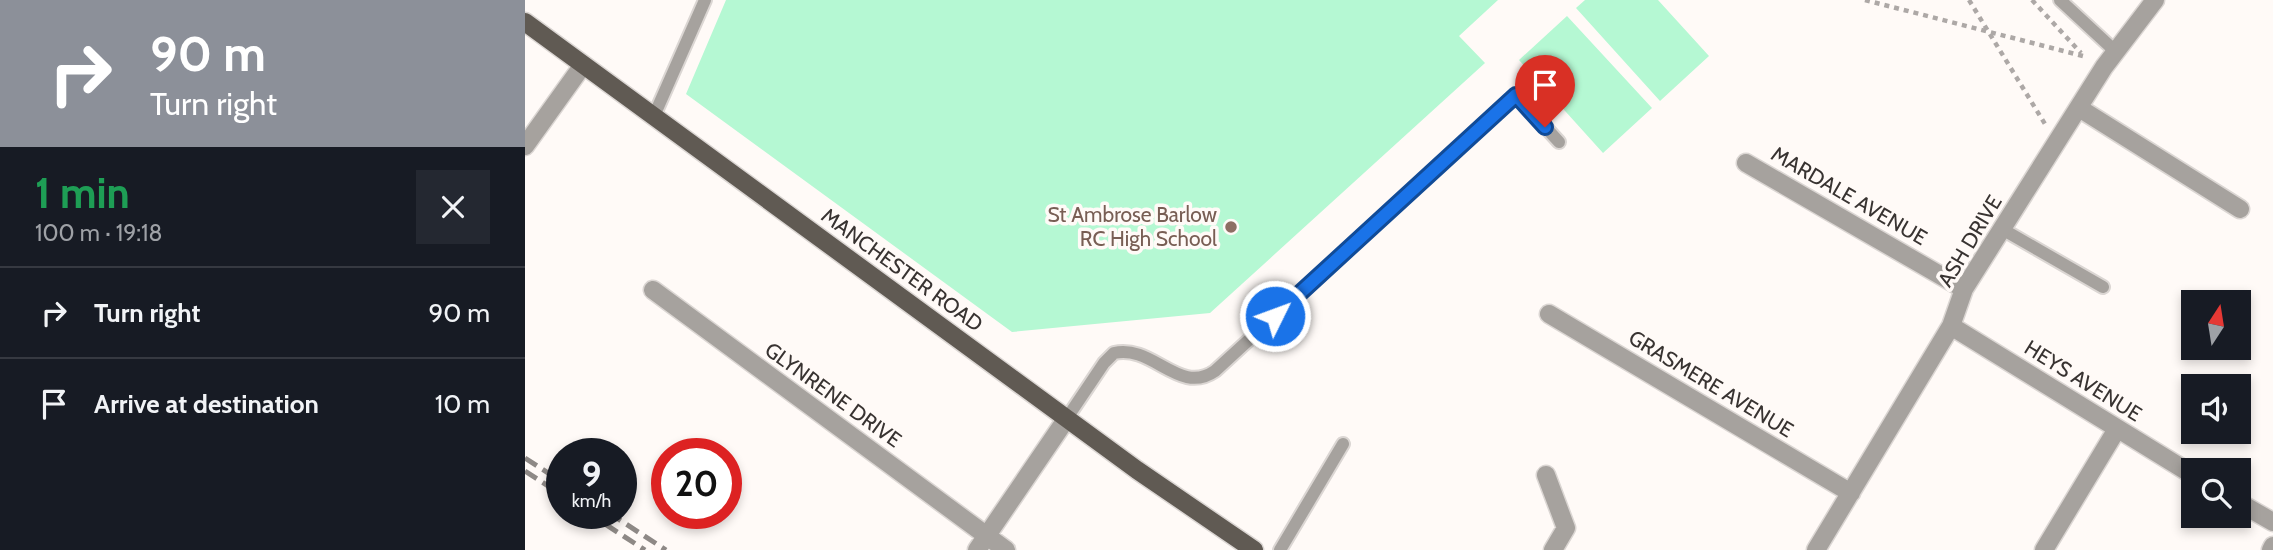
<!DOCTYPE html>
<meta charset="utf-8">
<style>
:root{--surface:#171b24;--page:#242831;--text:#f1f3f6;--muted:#9ea1a6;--line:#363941}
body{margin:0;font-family:Cabin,sans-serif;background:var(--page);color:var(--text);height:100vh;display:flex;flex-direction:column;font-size:26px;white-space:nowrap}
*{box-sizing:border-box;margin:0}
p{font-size:23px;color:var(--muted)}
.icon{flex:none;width:38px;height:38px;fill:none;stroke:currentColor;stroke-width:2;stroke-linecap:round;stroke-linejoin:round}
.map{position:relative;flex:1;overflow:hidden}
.drawer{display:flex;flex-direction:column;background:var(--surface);width:525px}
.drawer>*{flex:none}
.guide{background:#8c9099;color:#fff;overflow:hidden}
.needle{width:46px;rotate:12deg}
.buttons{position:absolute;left:1656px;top:290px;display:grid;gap:14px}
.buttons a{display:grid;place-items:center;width:70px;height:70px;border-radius:0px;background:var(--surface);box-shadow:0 4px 10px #0003;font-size:35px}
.speed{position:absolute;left:21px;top:438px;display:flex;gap:14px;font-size:35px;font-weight:700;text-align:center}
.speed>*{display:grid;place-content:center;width:91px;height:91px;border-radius:50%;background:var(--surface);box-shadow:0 4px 10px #0003;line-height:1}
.speed small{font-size:18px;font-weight:400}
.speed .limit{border:10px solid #d22;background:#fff;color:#111}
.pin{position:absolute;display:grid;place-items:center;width:60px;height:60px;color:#fff;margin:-72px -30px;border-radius:50% 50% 50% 0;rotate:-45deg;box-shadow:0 0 7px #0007}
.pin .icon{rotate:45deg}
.me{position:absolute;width:77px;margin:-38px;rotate:48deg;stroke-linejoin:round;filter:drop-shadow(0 0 5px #0008)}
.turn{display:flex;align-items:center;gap:24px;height:147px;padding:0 35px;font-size:32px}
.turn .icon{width:91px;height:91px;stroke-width:2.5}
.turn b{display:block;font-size:49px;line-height:60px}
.round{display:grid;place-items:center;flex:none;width:74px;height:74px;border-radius:0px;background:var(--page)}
.headline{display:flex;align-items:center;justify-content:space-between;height:119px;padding:0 35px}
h1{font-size:42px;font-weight:700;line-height:52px;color:#1e9e55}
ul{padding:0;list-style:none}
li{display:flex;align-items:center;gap:21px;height:91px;padding:0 35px;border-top:2px solid var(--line)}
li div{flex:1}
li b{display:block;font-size:26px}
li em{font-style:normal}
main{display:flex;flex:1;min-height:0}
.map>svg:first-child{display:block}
.green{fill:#b5f8d3}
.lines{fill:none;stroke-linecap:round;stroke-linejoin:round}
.lane-casing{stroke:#dbd6d3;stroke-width:16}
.street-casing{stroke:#dbd6d3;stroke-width:21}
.primary-casing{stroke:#dbd6d3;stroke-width:21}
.path{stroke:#ada8a6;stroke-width:4.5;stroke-dasharray:5 5;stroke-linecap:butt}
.lane{stroke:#a6a29e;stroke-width:12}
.street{stroke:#a6a29e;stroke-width:18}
.primary{stroke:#605a53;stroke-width:18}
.rail{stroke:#8e8986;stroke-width:5;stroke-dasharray:14 7;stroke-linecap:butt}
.route-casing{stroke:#114b97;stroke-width:18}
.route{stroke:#1a73e8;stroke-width:12}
.education-dot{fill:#8d6e63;stroke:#fffaf7;stroke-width:2.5}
.labels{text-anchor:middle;stroke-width:7;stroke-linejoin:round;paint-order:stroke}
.street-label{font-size:21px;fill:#383331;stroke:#fffaf7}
.education-label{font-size:21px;fill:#785e54;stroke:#fffaf7;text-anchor:end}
</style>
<main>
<section class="drawer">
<div class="guide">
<div class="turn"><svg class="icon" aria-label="right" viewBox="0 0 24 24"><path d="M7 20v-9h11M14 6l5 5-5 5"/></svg><div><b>90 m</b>Turn right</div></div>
</div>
<div class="headline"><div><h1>1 min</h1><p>100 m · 19:18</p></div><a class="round"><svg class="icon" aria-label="close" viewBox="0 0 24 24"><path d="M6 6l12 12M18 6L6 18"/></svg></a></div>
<ul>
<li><svg class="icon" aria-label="right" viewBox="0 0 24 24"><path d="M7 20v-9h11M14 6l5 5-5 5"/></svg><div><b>Turn right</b></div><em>90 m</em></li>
<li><svg class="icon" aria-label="arrive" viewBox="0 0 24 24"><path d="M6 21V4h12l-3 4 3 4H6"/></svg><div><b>Arrive at destination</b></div><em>10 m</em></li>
</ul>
</section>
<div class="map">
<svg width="1748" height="550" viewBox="0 0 1748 550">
<rect width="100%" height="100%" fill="#fffaf7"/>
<!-- green -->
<path class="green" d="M 201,0 L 973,0 L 934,36 L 960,63 L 685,313 L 487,332 L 161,94 Z
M 1060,0 L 1133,0 L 1184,56 L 1135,101 L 1051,8 Z
M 1042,16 L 1127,108 L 1078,153 L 994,60 Z"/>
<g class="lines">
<defs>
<path id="lane" d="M 1535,0 L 1590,51
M 129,116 L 180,0
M 1477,229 L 1578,287
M 542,418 L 579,363 L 589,353 C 628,344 654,396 690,371 L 991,95 L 1034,142
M 755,550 L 818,444"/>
<path id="street" d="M 1554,108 L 1715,209
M 0,146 L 58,65
M 1221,163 L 1439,289
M 128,290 L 481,550
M 1024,314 L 1326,493
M 1426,326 L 1668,475
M 1021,475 L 1041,528 L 1028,550
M 1713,502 L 1748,522
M 452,550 L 542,418
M 1291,550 L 1426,326 L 1439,289 L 1579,67 L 1630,0
M 1519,550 L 1592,429
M 1746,550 L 1748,546"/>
<path id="primary" d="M 0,22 L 612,470 L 729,550"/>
</defs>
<!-- lane casing -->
<use href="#lane" class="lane-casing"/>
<!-- street casing -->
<use href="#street" class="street-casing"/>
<!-- primary casing -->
<use href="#primary" class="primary-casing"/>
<!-- path -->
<path class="path" d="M 1340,0 L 1562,57
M 1444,0 L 1520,124
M 1507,0 L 1556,53"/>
<!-- lane -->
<use href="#lane" class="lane"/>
<!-- street -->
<use href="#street" class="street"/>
<!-- primary -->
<use href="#primary" class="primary"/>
<!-- rail -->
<path class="rail" d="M 0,458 L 37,482
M 0,471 L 37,495
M 63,513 L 120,550
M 84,513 L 141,550"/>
</g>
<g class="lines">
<defs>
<path id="route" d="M 750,316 L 991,95 L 1020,127"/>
</defs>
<!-- route casing -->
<use href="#route" class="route-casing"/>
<!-- route -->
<use href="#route" class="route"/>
</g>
<!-- markers -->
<circle class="education-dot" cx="706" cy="227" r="7"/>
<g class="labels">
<!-- street labels -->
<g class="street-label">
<text transform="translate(1324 196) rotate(30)" y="7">MARDALE AVENUE</text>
<text transform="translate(1445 241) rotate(-59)" y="7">ASH DRIVE</text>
<text transform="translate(377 270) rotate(36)" y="7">MANCHESTER ROAD</text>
<text transform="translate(1558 381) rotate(32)" y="7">HEYS AVENUE</text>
<text transform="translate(1186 384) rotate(31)" y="7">GRASMERE AVENUE</text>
<text transform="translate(308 395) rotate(36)" y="7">GLYNRENE DRIVE</text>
</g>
<!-- education labels -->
<g class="education-label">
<text x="692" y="222">St Ambrose Barlow<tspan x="692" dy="24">RC High School</tspan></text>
</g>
</g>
</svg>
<div class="buttons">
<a><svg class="needle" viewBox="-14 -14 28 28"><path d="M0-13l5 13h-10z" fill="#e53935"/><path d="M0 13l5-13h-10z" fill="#9ea1a6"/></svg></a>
<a><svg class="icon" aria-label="sound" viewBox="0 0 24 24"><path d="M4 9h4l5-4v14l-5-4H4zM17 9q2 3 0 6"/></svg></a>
<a><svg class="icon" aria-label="search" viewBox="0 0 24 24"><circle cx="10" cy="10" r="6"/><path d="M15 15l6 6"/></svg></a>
</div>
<div class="speed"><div>9<small>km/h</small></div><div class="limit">20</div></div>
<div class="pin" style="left:1020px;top:127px;background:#d93025"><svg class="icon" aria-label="arrive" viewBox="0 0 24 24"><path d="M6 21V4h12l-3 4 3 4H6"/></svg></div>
<svg class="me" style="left:750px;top:316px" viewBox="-20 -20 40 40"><circle r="17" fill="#1a73e8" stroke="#fff" stroke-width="3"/><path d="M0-11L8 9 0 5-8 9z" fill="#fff"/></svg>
</div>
</main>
